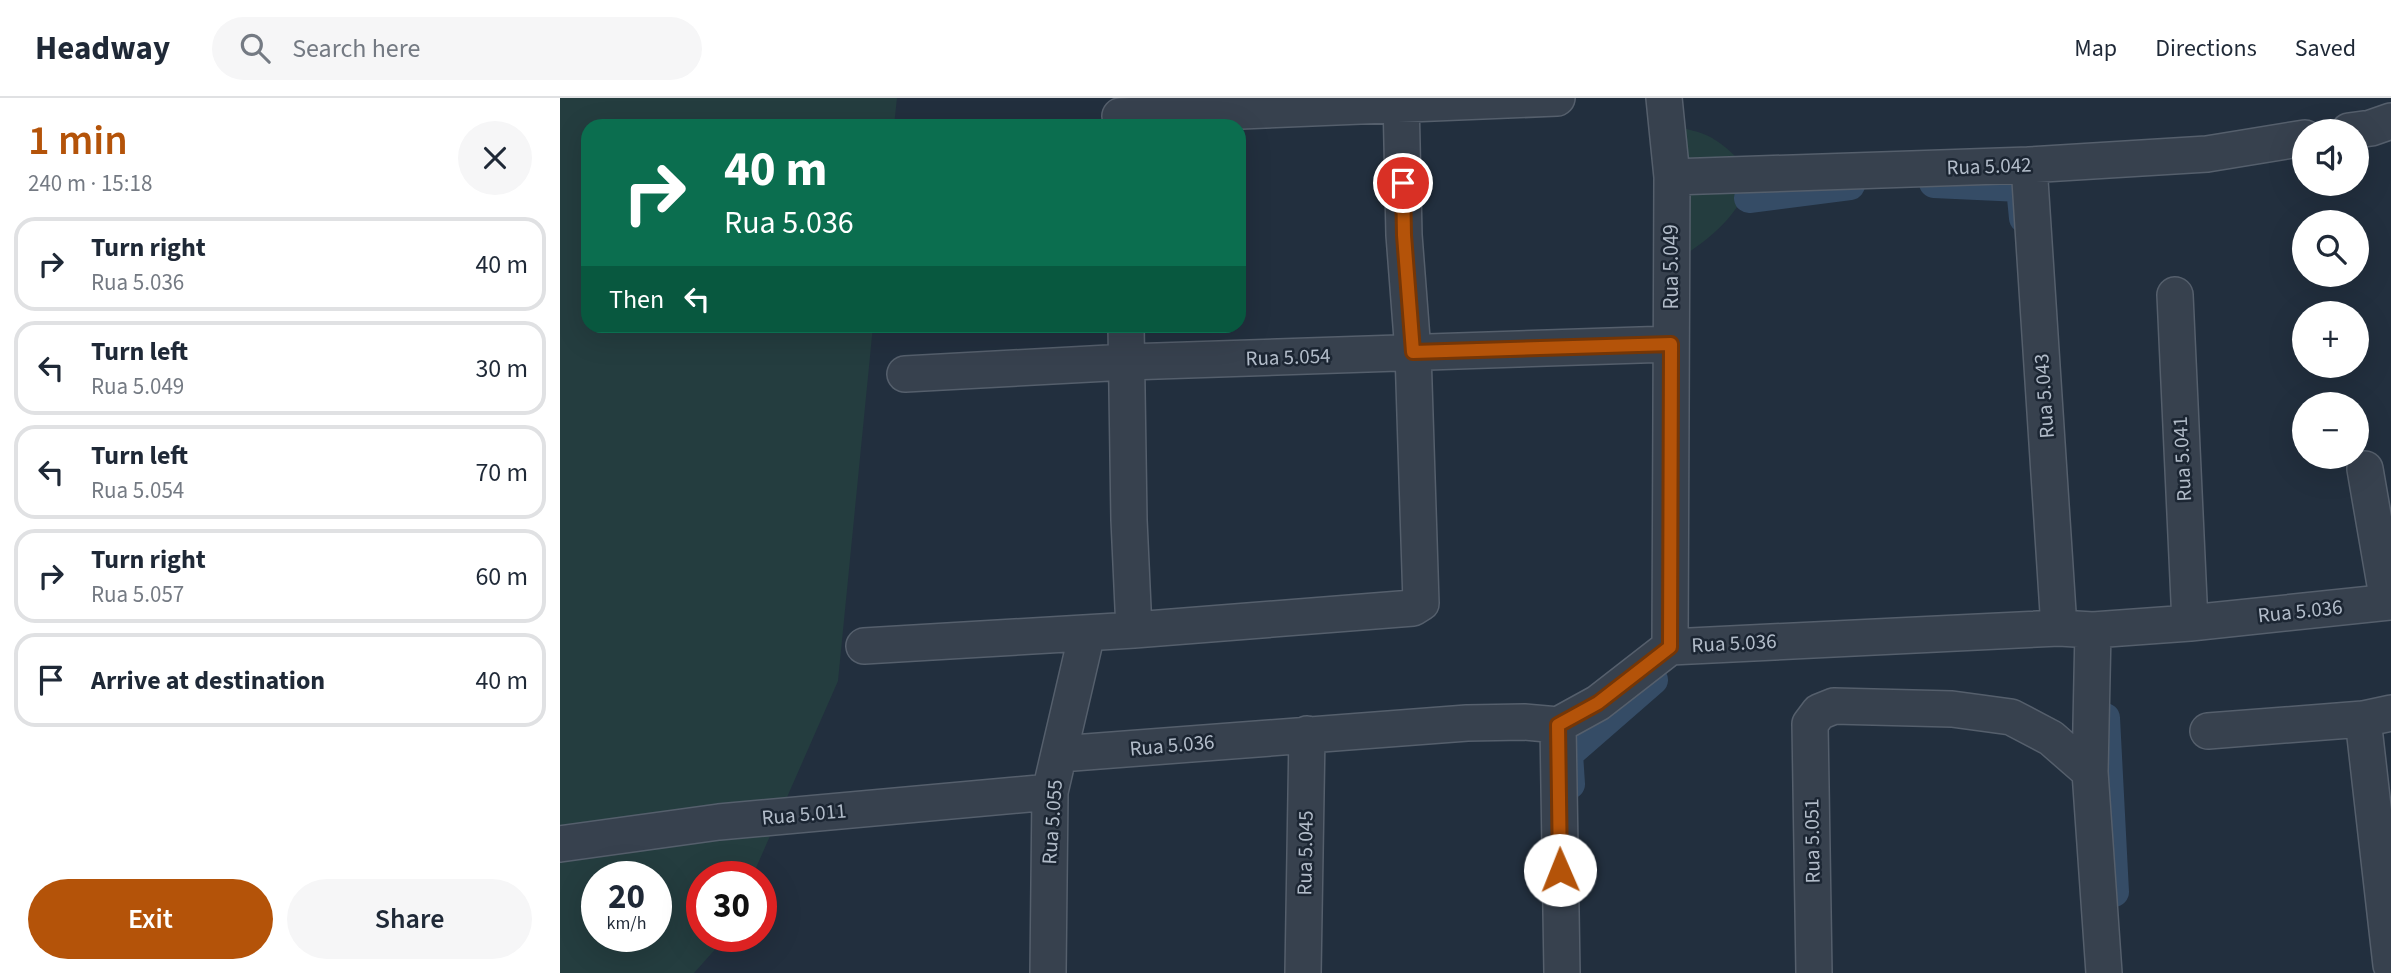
<!DOCTYPE html>
<meta charset="utf-8">
<style>
:root{--surface:#fff;--page:#f6f6f7;--text:#1f2937;--muted:#747a83;--line:#e0e1e3;--accent:#b45309}
body{margin:0;font-family:"Source Sans 3",sans-serif;background:var(--page);color:var(--text);height:100vh;display:flex;flex-direction:column;font-size:26px;white-space:nowrap}
*{box-sizing:border-box;margin:0}
p{font-size:23px;color:var(--muted)}
.icon{flex:none;width:38px;height:38px;fill:none;stroke:currentColor;stroke-width:2;stroke-linecap:round;stroke-linejoin:round}
.map{position:relative;flex:1;overflow:hidden}
.details{display:flex;flex-direction:column;background:var(--surface);width:560px}
.details>*{flex:none}
.hud{position:absolute;left:21px;top:21px;width:665px;height:214px;border-radius:21px;box-shadow:0 7px 28px #0002;background:#0b6e4f;color:#fff;overflow:hidden}
.buttons{position:absolute;left:1732px;top:21px;display:grid;gap:14px}
.buttons a{display:grid;place-items:center;width:77px;height:77px;border-radius:50%;background:var(--surface);box-shadow:0 7px 28px #0002;font-size:35px}
.speed{position:absolute;left:21px;top:763px;display:flex;gap:14px;font-size:35px;font-weight:700;text-align:center}
.speed>*{display:grid;place-content:center;width:91px;height:91px;border-radius:50%;background:var(--surface);box-shadow:0 7px 28px #0002;line-height:1}
.speed small{font-size:18px;font-weight:400}
.speed .limit{border:10px solid #d22;background:#fff;color:#111}
.pin{position:absolute;display:grid;place-items:center;width:60px;height:60px;color:#fff;margin:-30px;border:4px solid #fff;border-radius:50%;box-shadow:0 2px 7px #0007}
.me{position:absolute;width:77px;margin:-38px;rotate:359deg;stroke-linejoin:round;filter:drop-shadow(0 0 5px #0008)}
.turn{display:flex;align-items:center;gap:24px;height:147px;padding:0 28px;font-size:32px}
.turn .icon{width:91px;height:91px;stroke-width:2.5}
.turn b{display:block;font-size:49px;line-height:60px}
.then{display:flex;align-items:center;height:66px;padding:0 28px;background:#0003;gap:14px;font-size:26px}
.round{display:grid;place-items:center;flex:none;width:74px;height:74px;border-radius:37px;background:var(--page)}
.head{display:flex;align-items:center;justify-content:space-between;height:119px;padding:0 28px}
h1{font-size:42px;font-weight:600;line-height:52px;color:var(--accent)}
.primary-button{display:flex;gap:14px;margin-top:auto;padding:14px 28px}
.primary-button a{flex:1;height:80px;border-radius:42px;background:var(--accent);color:#fff;font-size:28px;font-weight:600;line-height:80px;text-align:center}
.primary-button a+a{background:var(--page);color:var(--text)}
ul{padding:0;list-style:none}
li{display:flex;align-items:center;gap:21px;height:94px;margin:0 14px 10px;padding:0 14px;border:4px solid var(--line);border-radius:21px}
li div{flex:1}
li b{display:block;font-size:26px}
li em{font-style:normal}
header{display:flex;align-items:center;gap:42px;box-sizing:border-box;height:98px;padding:0 35px;background:var(--surface);border-bottom:2px solid var(--line)}
header strong{font-size:33px}
nav{display:flex;gap:38px;margin-inline-start:auto;font-size:24px}
.search{width:490px;height:63px;background:var(--page);display:flex;align-items:center;gap:18px;box-sizing:border-box;padding:0 24px;border-radius:38px;color:var(--muted);font-size:26px}
main{display:flex;flex:1;min-height:0}
.map>svg:first-child{display:block}
.green{fill:#243d3f;fill-rule:evenodd}
.lines{fill:none;stroke-linecap:round;stroke-linejoin:round}
.canal{stroke:#354c66;stroke-width:30}
.minor-casing{stroke:#555f6c;stroke-width:38}
.minor{stroke:#37414e;stroke-width:35}
.route-casing{stroke:#753606;stroke-width:18}
.route{stroke:#b45309;stroke-width:12}
.labels{text-anchor:middle;stroke-width:5;stroke-linejoin:round;paint-order:stroke}
.street-label{font-size:21px;fill:#b2bcc9;stroke:#1c2633}
</style>
<header>
<strong>Headway</strong>
<div class="search"><svg class="icon" aria-label="search" viewBox="0 0 24 24"><circle cx="10" cy="10" r="6"/><path d="M15 15l6 6"/></svg>Search here</div>
<nav><a>Map</a><a>Directions</a><a>Saved</a></nav>
</header>
<main>
<section class="details">
<div class="head"><div><h1>1 min</h1><p>240 m · 15:18</p></div><a class="round"><svg class="icon" aria-label="close" viewBox="0 0 24 24"><path d="M6 6l12 12M18 6L6 18"/></svg></a></div>
<ul>
<li><svg class="icon" aria-label="right" viewBox="0 0 24 24"><path d="M7 20v-9h11M14 6l5 5-5 5"/></svg><div><b>Turn right</b><p>Rua 5.036</p></div><em>40 m</em></li>
<li><svg class="icon" aria-label="left" viewBox="0 0 24 24"><path d="M17 20v-9H6M10 6l-5 5 5 5"/></svg><div><b>Turn left</b><p>Rua 5.049</p></div><em>30 m</em></li>
<li><svg class="icon" aria-label="left" viewBox="0 0 24 24"><path d="M17 20v-9H6M10 6l-5 5 5 5"/></svg><div><b>Turn left</b><p>Rua 5.054</p></div><em>70 m</em></li>
<li><svg class="icon" aria-label="right" viewBox="0 0 24 24"><path d="M7 20v-9h11M14 6l5 5-5 5"/></svg><div><b>Turn right</b><p>Rua 5.057</p></div><em>60 m</em></li>
<li><svg class="icon" aria-label="arrive" viewBox="0 0 24 24"><path d="M6 21V4h12l-3 4 3 4H6"/></svg><div><b>Arrive at destination</b></div><em>40 m</em></li>
</ul>
<div class="primary-button"><a>Exit</a><a>Share</a></div>
</section>
<div class="map">
<svg width="1831" height="875" viewBox="0 0 1831 875">
<rect width="100%" height="100%" fill="#222f3e"/>
<!-- green -->
<path class="green" d="M 0,0 L 337,0 L 334,28 L 28,28 L 28,228 L 313,228 L 278,583 L 192,779 L 142,779 L 142,838 L 167,838 L 134,875 L 0,875 ZM 37,779 L 96,779 L 96,838 L 37,838 Z
M 1120,29 C 1128,32 1138,33 1146,37 C 1160,43 1184,62 1186,78 C 1190,110 1145,145 1121,159 Z"/>
<g class="lines">
<!-- canal -->
<path class="canal" d="M 1374,85 L 1461,89 L 1464,120
M 1189,100 L 1290,87
M 1545,620 L 1554,794
M 1010,686 L 1008,656 L 1093,582"/>
<defs>
<path id="minor" d="M 1104,0 L 1112,79 L 1110,549
M 560,18 L 997,0
M 1789,33 L 1811,30 L 1831,23
M 1469,67 L 1499,530
M 1112,79 L 1469,67 L 1647,56 L 1745,40
M 1615,197 L 1630,525
M 566,228 L 569,422 L 574,532
M 345,276 L 567,264 L 1111,246
M 1805,371 L 1828,504
M 1533,532 L 1530,674 L 1544,875
M 304,548 L 574,532 L 853,510 L 861,505 L 853,254 L 844,137 L 841,0
M 1803,621 L 1831,867
M 998,627 L 1002,875
M 1648,633 L 1803,621 L 1831,615
M 500,656 L 907,625 L 964,624 L 998,627 L 1038,605 L 1110,549 L 1499,530 L 1533,532 L 1630,525 L 1831,504
M 0,746 L 159,724 L 490,694
M 488,875 L 490,694 L 527,535
M 743,875 L 747,636
M 1254,875 L 1250,626 L 1259,614 L 1274,608 L 1392,611 L 1451,619 L 1491,640 L 1530,674"/>
</defs>
<!-- minor casing -->
<use href="#minor" class="minor-casing"/>
<!-- minor -->
<use href="#minor" class="minor"/>
</g>
<g class="lines">
<defs>
<path id="route" d="M 843,85 L 844,137 L 853,254 L 1111,246 L 1110,549 L 1038,605 L 998,627 L 1000,772"/>
</defs>
<!-- route casing -->
<use href="#route" class="route-casing"/>
<!-- route -->
<use href="#route" class="route"/>
</g>
<g class="labels">
<!-- street labels -->
<g class="street-label">
<text transform="translate(1429 68) rotate(-2)" y="7">Rua 5.042</text>
<text transform="translate(1111 169) rotate(-90)" y="7">Rua 5.049</text>
<text transform="translate(728 259) rotate(-2)" y="7">Rua 5.054</text>
<text transform="translate(1484 298) rotate(-94)" y="7">Rua 5.043</text>
<text transform="translate(1622 361) rotate(-93)" y="7">Rua 5.041</text>
<text transform="translate(1740 513) rotate(-6)" y="7">Rua 5.036</text>
<text transform="translate(1174 545) rotate(-3)" y="7">Rua 5.036</text>
<text transform="translate(612 647) rotate(-5)" y="7">Rua 5.036</text>
<text transform="translate(244 716) rotate(-5)" y="7">Rua 5.011</text>
<text transform="translate(492 724) rotate(-86)" y="7">Rua 5.055</text>
<text transform="translate(1252 743) rotate(-91)" y="7">Rua 5.051</text>
<text transform="translate(745 755) rotate(-89)" y="7">Rua 5.045</text>
</g>
</g>
</svg>
<div class="buttons">
<a><svg class="icon" aria-label="sound" viewBox="0 0 24 24"><path d="M4 9h4l5-4v14l-5-4H4zM17 9q2 3 0 6"/></svg></a>
<a><svg class="icon" aria-label="search" viewBox="0 0 24 24"><circle cx="10" cy="10" r="6"/><path d="M15 15l6 6"/></svg></a>
<a>+</a>
<a>−</a>
</div>
<div class="speed"><div>20<small>km/h</small></div><div class="limit">30</div></div>
<div class="pin" style="left:843px;top:85px;background:#d93025"><svg class="icon" aria-label="arrive" viewBox="0 0 24 24"><path d="M6 21V4h12l-3 4 3 4H6"/></svg></div>
<svg class="me" style="left:1000px;top:772px" viewBox="-20 -20 40 40"><circle r="19" fill="#fff"/><path d="M0-13L10 11 0 6-10 11z" fill="#b45309"/></svg>
<div class="hud">
<div class="turn"><svg class="icon" aria-label="right" viewBox="0 0 24 24"><path d="M7 20v-9h11M14 6l5 5-5 5"/></svg><div><b>40 m</b>Rua 5.036</div></div>
<div class="then">Then<svg class="icon" aria-label="left" viewBox="0 0 24 24"><path d="M17 20v-9H6M10 6l-5 5 5 5"/></svg></div>
</div>
</div>
</main>
